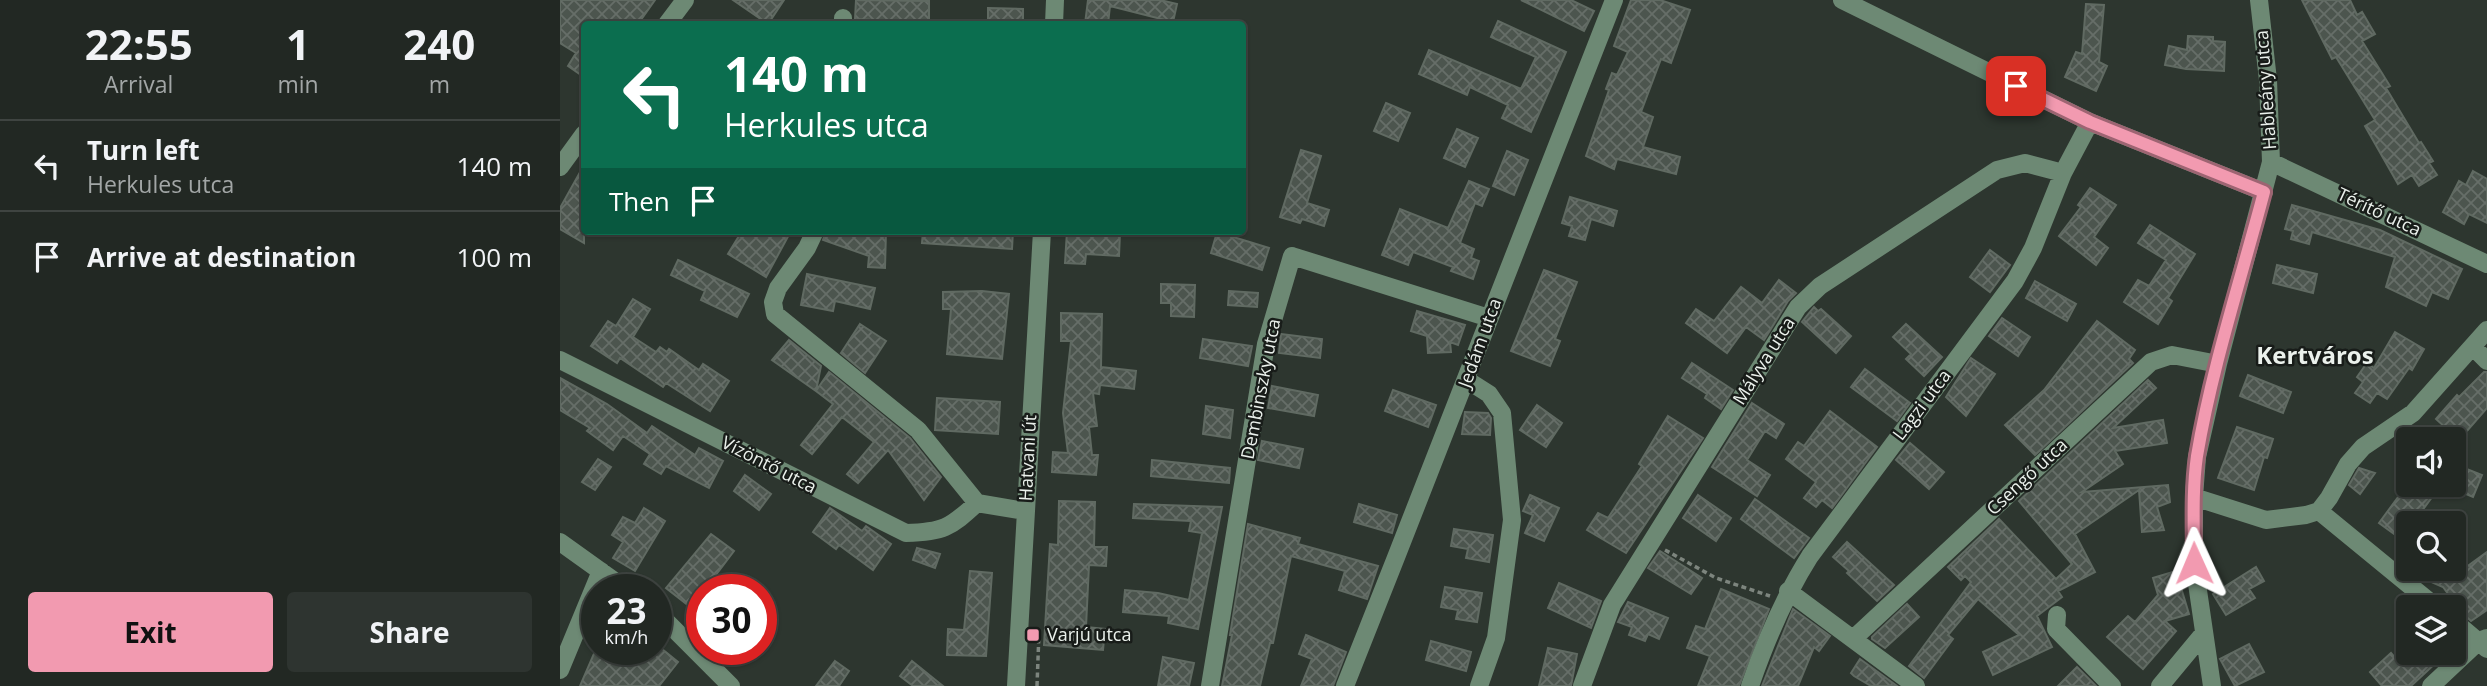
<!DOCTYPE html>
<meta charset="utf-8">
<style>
:root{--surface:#222823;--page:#2e3430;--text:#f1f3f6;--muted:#a2a6a6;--line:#3f4441;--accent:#f29ab0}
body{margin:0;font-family:"Open Sans",sans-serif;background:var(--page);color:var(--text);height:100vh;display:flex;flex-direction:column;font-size:26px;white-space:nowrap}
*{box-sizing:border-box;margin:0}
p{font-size:23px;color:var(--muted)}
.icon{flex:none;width:38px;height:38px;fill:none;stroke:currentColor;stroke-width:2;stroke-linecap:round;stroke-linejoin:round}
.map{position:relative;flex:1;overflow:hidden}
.sheet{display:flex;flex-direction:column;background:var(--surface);width:560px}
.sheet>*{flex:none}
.guide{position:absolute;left:21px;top:21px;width:665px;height:214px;border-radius:7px;box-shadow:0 2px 5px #0004,0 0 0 2px var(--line);background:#0b6e4f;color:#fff;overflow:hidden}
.buttons{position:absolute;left:1836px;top:427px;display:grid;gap:14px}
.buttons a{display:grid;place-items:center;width:70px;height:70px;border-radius:7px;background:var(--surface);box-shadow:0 2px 5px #0004,0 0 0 2px var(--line);font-size:35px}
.speed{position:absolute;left:21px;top:574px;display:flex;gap:14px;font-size:35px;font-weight:700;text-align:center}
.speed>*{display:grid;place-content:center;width:91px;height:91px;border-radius:50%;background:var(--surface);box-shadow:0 2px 5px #0004,0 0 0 2px var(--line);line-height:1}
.speed small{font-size:18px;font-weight:400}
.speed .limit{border:10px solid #d22;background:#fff;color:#111}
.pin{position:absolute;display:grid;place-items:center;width:60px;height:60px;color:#fff;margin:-30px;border-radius:14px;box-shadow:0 4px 10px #0006}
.me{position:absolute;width:77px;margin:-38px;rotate:359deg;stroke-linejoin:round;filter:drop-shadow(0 0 5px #0008)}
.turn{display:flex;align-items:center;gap:24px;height:147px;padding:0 28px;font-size:32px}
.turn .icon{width:91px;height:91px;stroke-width:2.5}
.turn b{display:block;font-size:49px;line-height:60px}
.then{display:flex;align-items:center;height:66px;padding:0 28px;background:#0003;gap:14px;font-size:26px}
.eta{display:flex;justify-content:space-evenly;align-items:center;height:119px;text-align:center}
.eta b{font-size:42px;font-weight:700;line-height:49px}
.action{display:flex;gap:14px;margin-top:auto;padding:14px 28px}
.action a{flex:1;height:80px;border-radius:7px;background:var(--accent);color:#111;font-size:28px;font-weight:700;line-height:80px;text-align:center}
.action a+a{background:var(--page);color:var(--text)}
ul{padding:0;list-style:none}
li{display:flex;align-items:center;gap:21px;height:91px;padding:0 28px;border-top:2px solid var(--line)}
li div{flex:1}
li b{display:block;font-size:26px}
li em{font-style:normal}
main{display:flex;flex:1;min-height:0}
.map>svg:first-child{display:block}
.building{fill:url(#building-cross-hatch);stroke:#606a62;stroke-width:2}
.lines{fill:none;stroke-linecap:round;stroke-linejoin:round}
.path{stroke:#7d857e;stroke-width:3.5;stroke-dasharray:5 3.5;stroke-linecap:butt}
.minor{stroke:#6d8974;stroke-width:18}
.route-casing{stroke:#9d6472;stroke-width:18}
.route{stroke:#f29ab0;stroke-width:12}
.poi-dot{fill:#f29ab0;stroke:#181c19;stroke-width:2.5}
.labels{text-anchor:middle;stroke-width:5;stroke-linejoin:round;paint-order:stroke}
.street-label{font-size:18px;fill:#ebf1ec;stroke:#181c19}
.poi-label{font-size:18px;fill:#ebf1ec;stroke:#181c19;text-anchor:start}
.district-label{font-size:24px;font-weight:bold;fill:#ebf1ec;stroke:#181c19}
</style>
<main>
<section class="sheet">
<div class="eta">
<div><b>22:55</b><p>Arrival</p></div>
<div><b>1</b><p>min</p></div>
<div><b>240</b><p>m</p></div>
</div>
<ul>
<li><svg class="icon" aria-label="left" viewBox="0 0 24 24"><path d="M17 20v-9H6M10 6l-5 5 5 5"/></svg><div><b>Turn left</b><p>Herkules utca</p></div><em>140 m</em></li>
<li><svg class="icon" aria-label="arrive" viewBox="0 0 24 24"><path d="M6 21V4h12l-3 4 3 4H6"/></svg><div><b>Arrive at destination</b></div><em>100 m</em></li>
</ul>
<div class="action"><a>Exit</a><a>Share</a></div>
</section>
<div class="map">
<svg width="1927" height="686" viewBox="0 0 1927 686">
<defs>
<pattern id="building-cross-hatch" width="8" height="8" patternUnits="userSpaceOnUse" patternTransform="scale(1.75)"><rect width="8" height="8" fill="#4c554e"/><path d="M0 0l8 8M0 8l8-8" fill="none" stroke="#666e68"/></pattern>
</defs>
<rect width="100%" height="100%" fill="#2d362f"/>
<!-- building -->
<path class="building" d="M 0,0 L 95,0 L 78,24 L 24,24 L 24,77 L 8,66 L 16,53 L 0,43 Z
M 173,0 L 224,0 L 208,24 Z
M 296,0 L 369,1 L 369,22 L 335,20 L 335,24 L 313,24 L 314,20 L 295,19 Z
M 528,0 L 600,0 L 617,4 L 613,22 L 550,6 L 548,24 L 525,24 Z
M 961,0 L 1011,0 L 1034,11 L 1024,31 Z
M 1071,0 L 1100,0 L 1130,10 L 1111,63 L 1101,59 L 1081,112 L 1093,117 L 1083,147 L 1120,157 L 1116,174 L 1057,159 L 1054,169 L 1026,156 L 1049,90 L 1046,89 L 1052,73 L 1057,75 L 1068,52 L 1054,46 Z
M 1742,0 L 1790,0 L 1797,15 L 1802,12 L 1815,34 L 1802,41 L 1830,86 L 1826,88 L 1859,143 L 1861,142 L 1873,161 L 1869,163 L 1877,175 L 1859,186 L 1852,175 L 1838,184 L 1805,126 L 1815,120 L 1776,57 L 1772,59 Z
M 1526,4 L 1544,5 L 1539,62 L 1547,66 L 1536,91 L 1505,77 L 1516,52 L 1522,54 Z
M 428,8 L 463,9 L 463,24 L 428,24 Z
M 938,21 L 1006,52 L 971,132 L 942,118 L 948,105 L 910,87 L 907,95 L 859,74 L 869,50 L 961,89 L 976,57 L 931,37 Z
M 1628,36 L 1653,37 L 1653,41 L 1665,42 L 1664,71 L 1626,69 L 1605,65 L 1609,46 L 1627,50 Z
M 826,103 L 850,113 L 838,141 L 814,131 Z
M 897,129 L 918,138 L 905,167 L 884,158 Z
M 741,150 L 761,156 L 747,203 L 769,210 L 764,226 L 742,219 L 740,223 L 720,217 Z
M 947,151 L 968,160 L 954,195 L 933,186 Z
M 24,165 L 24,243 L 0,229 L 0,208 Z
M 1913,171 L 1927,179 L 1927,223 L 1909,214 L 1904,224 L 1883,212 L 1899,181 L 1906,185 Z
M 909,181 L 929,189 L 922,206 L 915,203 L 900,243 L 914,249 L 911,258 L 919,261 L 913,279 L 891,271 L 893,267 L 853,252 L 848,265 L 822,255 L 840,209 L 888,228 Z
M 1530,188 L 1556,205 L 1534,237 L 1548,248 L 1536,265 L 1499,236 L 1521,207 L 1518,205 Z
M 1010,197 L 1057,211 L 1053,226 L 1031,219 L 1025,240 L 1009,236 L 1012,226 L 1002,223 Z
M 1732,205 L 1820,230 L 1902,269 L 1888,299 L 1872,292 L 1866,306 L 1826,287 L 1835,257 L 1752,232 L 1749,244 L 1731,239 L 1733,231 L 1725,229 Z
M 1590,225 L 1635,254 L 1608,298 L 1612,301 L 1598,324 L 1564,302 L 1578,280 L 1589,286 L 1606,260 L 1578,243 Z
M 182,231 L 231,231 L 206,277 L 168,254 Z
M 266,231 L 326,231 L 325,268 L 308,267 L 309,256 L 263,240 Z
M 363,231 L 453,231 L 452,249 L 362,243 Z
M 507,231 L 560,233 L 559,256 L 526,254 L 525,264 L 505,263 Z
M 657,232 L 709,248 L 702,270 L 651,253 Z
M 1430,250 L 1450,265 L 1430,292 L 1410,277 Z
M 118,260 L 189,294 L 177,317 L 141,300 L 145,291 L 111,275 Z
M 1717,265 L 1757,274 L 1753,293 L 1713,283 Z
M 984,270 L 1017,282 L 995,339 L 1000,341 L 990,366 L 951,351 Z
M 247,274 L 315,288 L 310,309 L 275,301 L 273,311 L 241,305 Z
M 1219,280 L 1236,293 L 1228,301 L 1204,340 L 1186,327 L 1167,353 L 1126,323 L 1136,309 L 1154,321 L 1181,287 L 1202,303 Z
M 1475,281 L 1516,304 L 1507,321 L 1466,298 Z
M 601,284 L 635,285 L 634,317 L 611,316 L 611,303 L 601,303 Z
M 422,291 L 449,294 L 442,359 L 387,354 L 391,309 L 383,309 L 383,292 Z
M 669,291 L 698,293 L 697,307 L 668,305 Z
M 73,299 L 90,309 L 73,337 L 96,352 L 100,347 L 107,352 L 109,349 L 139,370 L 143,364 L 169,381 L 150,411 L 106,383 L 103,387 L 60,358 L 57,363 L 31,346 L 48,321 L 56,326 Z
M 1254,307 L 1258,311 L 1261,309 L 1291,336 L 1276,353 L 1242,322 Z
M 857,311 L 905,325 L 898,345 L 890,342 L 891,352 L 868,353 L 867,336 L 851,331 Z
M 501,313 L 542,314 L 541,367 L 576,371 L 574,389 L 540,385 L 539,394 L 533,393 L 537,426 L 529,427 L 532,455 L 538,455 L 536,475 L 492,472 L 493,452 L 508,453 L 503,413 L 511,341 L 501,341 Z
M 1442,318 L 1470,337 L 1458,356 L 1429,336 Z
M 1537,321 L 1575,350 L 1569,359 L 1573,363 L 1475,455 L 1445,425 L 1484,390 Z
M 300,324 L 326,341 L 305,373 L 281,353 Z
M 1346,324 L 1382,357 L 1364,376 L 1346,359 L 1351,354 L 1333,337 Z
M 1835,332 L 1864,349 L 1852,370 L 1849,368 L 1827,399 L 1817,393 L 1810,403 L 1795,393 L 1803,382 L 1797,377 L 1807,363 L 1814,368 Z
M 721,334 L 762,339 L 760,358 L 719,353 Z
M 643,339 L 692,346 L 688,366 L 640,358 Z
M 229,340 L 261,366 L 256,391 L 212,360 Z
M 1411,358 L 1435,374 L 1406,416 L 1386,397 Z
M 1132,363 L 1173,390 L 1161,409 L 1145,398 L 1147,394 L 1122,378 Z
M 1305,369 L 1350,403 L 1337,421 L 1291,387 Z
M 269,372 L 350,438 L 381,477 L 364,500 L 328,450 L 298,483 L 287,474 L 314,442 L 282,417 L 252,454 L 241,445 L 273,404 L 256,391 Z
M 1924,372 L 1927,372 L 1927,408 L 1899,440 L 1876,419 L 1897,395 L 1899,397 Z
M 1688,375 L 1731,392 L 1723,413 L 1680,396 Z
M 0,378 L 47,404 L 87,433 L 92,426 L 135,455 L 139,448 L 163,461 L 149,488 L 106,466 L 101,474 L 84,464 L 90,454 L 63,436 L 53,450 L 27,431 L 30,428 L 0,410 Z
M 1588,380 L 1596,388 L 1553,428 L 1603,420 L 1607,443 L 1555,451 L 1563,464 L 1522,492 L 1608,485 L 1610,502 L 1597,507 L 1604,530 L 1582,532 L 1579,490 L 1515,534 L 1535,572 L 1498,591 L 1502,597 L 1477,616 L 1492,647 L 1433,675 L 1423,652 L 1459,635 L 1418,599 L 1388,635 L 1393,639 L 1364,678 L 1349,666 L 1411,582 L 1405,576 L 1401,580 L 1388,567 L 1439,519 L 1496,579 L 1512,564 L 1459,501 Z
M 712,386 L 758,395 L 754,416 L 708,408 Z
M 833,390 L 876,405 L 868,427 L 825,411 Z
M 377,398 L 440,402 L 438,434 L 375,430 Z
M 1192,403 L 1224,424 L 1216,438 L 1205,431 L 1187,460 L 1210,475 L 1197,496 L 1152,467 Z
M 977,405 L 1002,423 L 986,447 L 960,430 Z
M 646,406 L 673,410 L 670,438 L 643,434 Z
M 1270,411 L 1317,447 L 1272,508 L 1262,500 L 1256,507 L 1244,498 L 1256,482 L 1226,459 L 1238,442 L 1244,446 Z
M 905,412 L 928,413 L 931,418 L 930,435 L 902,434 Z
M 1108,416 L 1143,438 L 1066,553 L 1027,530 L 1038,513 L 1048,518 L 1082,466 L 1079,464 Z
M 1677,427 L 1713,439 L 1707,458 L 1704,457 L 1694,490 L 1658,478 Z
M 702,441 L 743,449 L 739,468 L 698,460 Z
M 1350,443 L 1384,472 L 1369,489 L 1336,460 Z
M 38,459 L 51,467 L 35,490 L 22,482 Z
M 592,460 L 670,468 L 669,483 L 591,476 Z
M 1894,464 L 1922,475 L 1913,497 L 1894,489 Z
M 1799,468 L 1815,473 L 1800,494 L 1789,485 Z
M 185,475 L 211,494 L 199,510 L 174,491 Z
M 1847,485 L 1881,485 L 1853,523 L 1848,523 L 1848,544 L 1819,523 Z
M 970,495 L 999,508 L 984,541 L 965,533 L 973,515 L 963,511 Z
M 1138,495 L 1171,518 L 1156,541 L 1123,518 Z
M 1195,499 L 1249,538 L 1234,558 L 1181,519 Z
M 499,501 L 535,502 L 534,547 L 547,547 L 546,566 L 529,565 L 526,627 L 545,629 L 543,650 L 484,645 L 490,544 L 498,545 Z
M 574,504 L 662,507 L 638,629 L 608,623 L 609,616 L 563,612 L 565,590 L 598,593 L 629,600 L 642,533 L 629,531 L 631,521 L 573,518 Z
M 799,504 L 837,515 L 832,533 L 794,522 Z
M 84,508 L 105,521 L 75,571 L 53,558 L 63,542 L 52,535 L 63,517 L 75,523 Z
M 270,508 L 302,531 L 306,526 L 331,544 L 313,570 L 279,545 L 276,549 L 253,532 Z
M 688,524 L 740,538 L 738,544 L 818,566 L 807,599 L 779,590 L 785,571 L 731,556 L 713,643 L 710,643 L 700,686 L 662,686 L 672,635 L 670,635 Z
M 894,529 L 933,535 L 929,562 L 906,558 L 908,549 L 891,546 Z
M 151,534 L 174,551 L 146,588 L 148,590 L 142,590 L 142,598 L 133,609 L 106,588 Z
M 1287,542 L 1334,585 L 1317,601 L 1287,573 L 1289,571 L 1273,557 Z
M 357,548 L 380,554 L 375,568 L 353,560 Z
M 1100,551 L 1142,578 L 1131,594 L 1088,568 Z
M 1927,552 L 1927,610 L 1911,621 L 1901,612 L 1894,610 L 1894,602 L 1883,587 L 1855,575 L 1847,569 L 1895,569 L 1898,573 Z
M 1696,567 L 1704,581 L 1689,589 L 1695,598 L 1666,615 L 1653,594 Z
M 410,571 L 432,573 L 426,656 L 387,655 L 388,629 L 404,630 Z
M 1616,571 L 1629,614 L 1605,621 L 1616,631 L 1583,669 L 1547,637 L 1568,616 L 1575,622 L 1598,595 L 1593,578 Z
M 999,583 L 1041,601 L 1031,628 L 988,608 Z
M 885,587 L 922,593 L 917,622 L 896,619 L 898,610 L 881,607 Z
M 1161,589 L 1209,609 L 1179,686 L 1138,686 L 1150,656 L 1127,648 L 1136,626 L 1145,629 Z
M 1068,602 L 1108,618 L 1099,639 L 1088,634 L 1085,641 L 1069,635 L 1072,627 L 1058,622 Z
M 1347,604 L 1359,617 L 1325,648 L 1312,639 L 1312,637 Z
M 1233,609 L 1270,636 L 1259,651 L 1254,647 L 1238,686 L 1202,686 Z
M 746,635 L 786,652 L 773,686 L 741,686 L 752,659 L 739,654 Z
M 871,641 L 911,652 L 906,671 L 866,660 Z
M 1689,644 L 1704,672 L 1675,686 L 1660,659 Z
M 988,648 L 1017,654 L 1011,686 L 979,686 Z
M 36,649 L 102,649 L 118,662 L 99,686 L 20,686 Z
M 1831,653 L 1842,666 L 1854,653 L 1871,653 L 1879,660 L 1851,686 L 1822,686 L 1810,672 Z
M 603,657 L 634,663 L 629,686 L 598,686 Z
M 1300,659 L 1337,686 L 1311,686 L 1294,676 L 1291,673 Z
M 275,661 L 289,671 L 279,686 L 256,686 Z
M 352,661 L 383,686 L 353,686 L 340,676 Z
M 1517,667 L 1536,686 L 1498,686 Z"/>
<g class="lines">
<!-- path -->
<path class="path" d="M 1105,550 L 1156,578 L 1210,596
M 477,686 L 479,632"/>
<!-- minor -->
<path class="minor" d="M 1282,0 L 1530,122 L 1704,192
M 283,18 L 283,24
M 107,24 L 125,0
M 494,24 L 495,0
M 1711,162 L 1927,264
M 0,167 L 24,134
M 255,231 L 247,248 L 218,288 L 213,302 L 215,314 L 358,430 L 417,503 L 465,511
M 1913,347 L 1927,361
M 0,360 L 346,533 C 383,532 390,528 417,503
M 907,380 L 929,394 L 942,413 L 952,520 L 936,638 L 919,686
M 1634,497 L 1706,520 L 1746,515 L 1759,511 L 1769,498 L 1788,464 L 1803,447 L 1853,413 L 1927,330
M 1759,511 L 1876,607
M 0,542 L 67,590
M 1228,591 L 1356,686
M 96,611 L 171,686
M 1497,615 L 1496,629 L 1552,686
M 1894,621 L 1927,649
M 1293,639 L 1591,362 L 1612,355 L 1658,364
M 0,670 L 41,571
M 456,686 L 482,231
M 650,686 L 706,344 L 732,256 L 929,318
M 785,686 C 876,458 964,229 1054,0
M 1022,686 L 1052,605 L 1238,307 L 1260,286 L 1437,170 L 1465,163 L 1503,173
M 1190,686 C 1206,640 1224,597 1250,556 L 1455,281 L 1473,248 L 1503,173 L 1530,122
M 1600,686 L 1644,633
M 1652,686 L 1634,563 L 1634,497 L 1637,457 L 1658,364 L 1711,162 L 1708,80 L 1699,0
M 1871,686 L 1919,641 L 1927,638"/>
</g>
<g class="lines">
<defs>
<path id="route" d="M 1456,86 L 1530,122 L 1704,192 C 1681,279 1652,367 1637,456 C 1632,491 1634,527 1634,563"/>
</defs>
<!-- route casing -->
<use href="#route" class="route-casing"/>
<!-- route -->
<use href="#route" class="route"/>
</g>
<!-- markers -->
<rect class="poi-dot" x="466" y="628" width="14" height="14" rx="3.5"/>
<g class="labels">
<!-- street labels -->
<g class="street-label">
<text transform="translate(1706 90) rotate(-94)" y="6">Hableány utca</text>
<text transform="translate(1819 212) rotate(25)" y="6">Térítő utca</text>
<text transform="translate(920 343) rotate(-70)" y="6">Jedám utca</text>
<text transform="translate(1204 361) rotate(-58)" y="6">Mályva utca</text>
<text transform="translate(701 389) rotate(-79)" y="6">Dembinszky utca</text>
<text transform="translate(1362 405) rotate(-53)" y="6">Lagzi utca</text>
<text transform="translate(468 458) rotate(-87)" y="6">Hatvani út</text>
<text transform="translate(209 465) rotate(27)" y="6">Vízöntő utca</text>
<text transform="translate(1467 477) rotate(-43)" y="6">Csengő utca</text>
</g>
<!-- poi labels -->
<g class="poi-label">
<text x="487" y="641">Varjú utca</text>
</g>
<!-- district labels -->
<g class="district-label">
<text x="1755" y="364">Kertváros</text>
</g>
</g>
</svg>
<div class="buttons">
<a><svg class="icon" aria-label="sound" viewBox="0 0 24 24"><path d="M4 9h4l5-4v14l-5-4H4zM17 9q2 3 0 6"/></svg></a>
<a><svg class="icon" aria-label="search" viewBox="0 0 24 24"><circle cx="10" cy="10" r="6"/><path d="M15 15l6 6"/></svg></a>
<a><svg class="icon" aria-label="layers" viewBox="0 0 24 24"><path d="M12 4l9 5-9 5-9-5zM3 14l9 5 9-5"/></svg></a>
</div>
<div class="speed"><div>23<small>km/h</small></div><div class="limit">30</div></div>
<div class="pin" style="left:1456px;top:86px;background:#d93025"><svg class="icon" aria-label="arrive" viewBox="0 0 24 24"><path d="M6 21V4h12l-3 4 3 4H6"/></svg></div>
<svg class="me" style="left:1634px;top:563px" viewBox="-20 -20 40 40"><path d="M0-17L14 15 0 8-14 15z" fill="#f29ab0" stroke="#fff" stroke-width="4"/></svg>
<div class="guide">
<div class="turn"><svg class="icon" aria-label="left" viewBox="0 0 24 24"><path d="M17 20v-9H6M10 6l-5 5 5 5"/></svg><div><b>140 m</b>Herkules utca</div></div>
<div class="then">Then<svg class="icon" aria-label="arrive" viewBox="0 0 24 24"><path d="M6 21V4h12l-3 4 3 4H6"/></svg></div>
</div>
</div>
</main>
